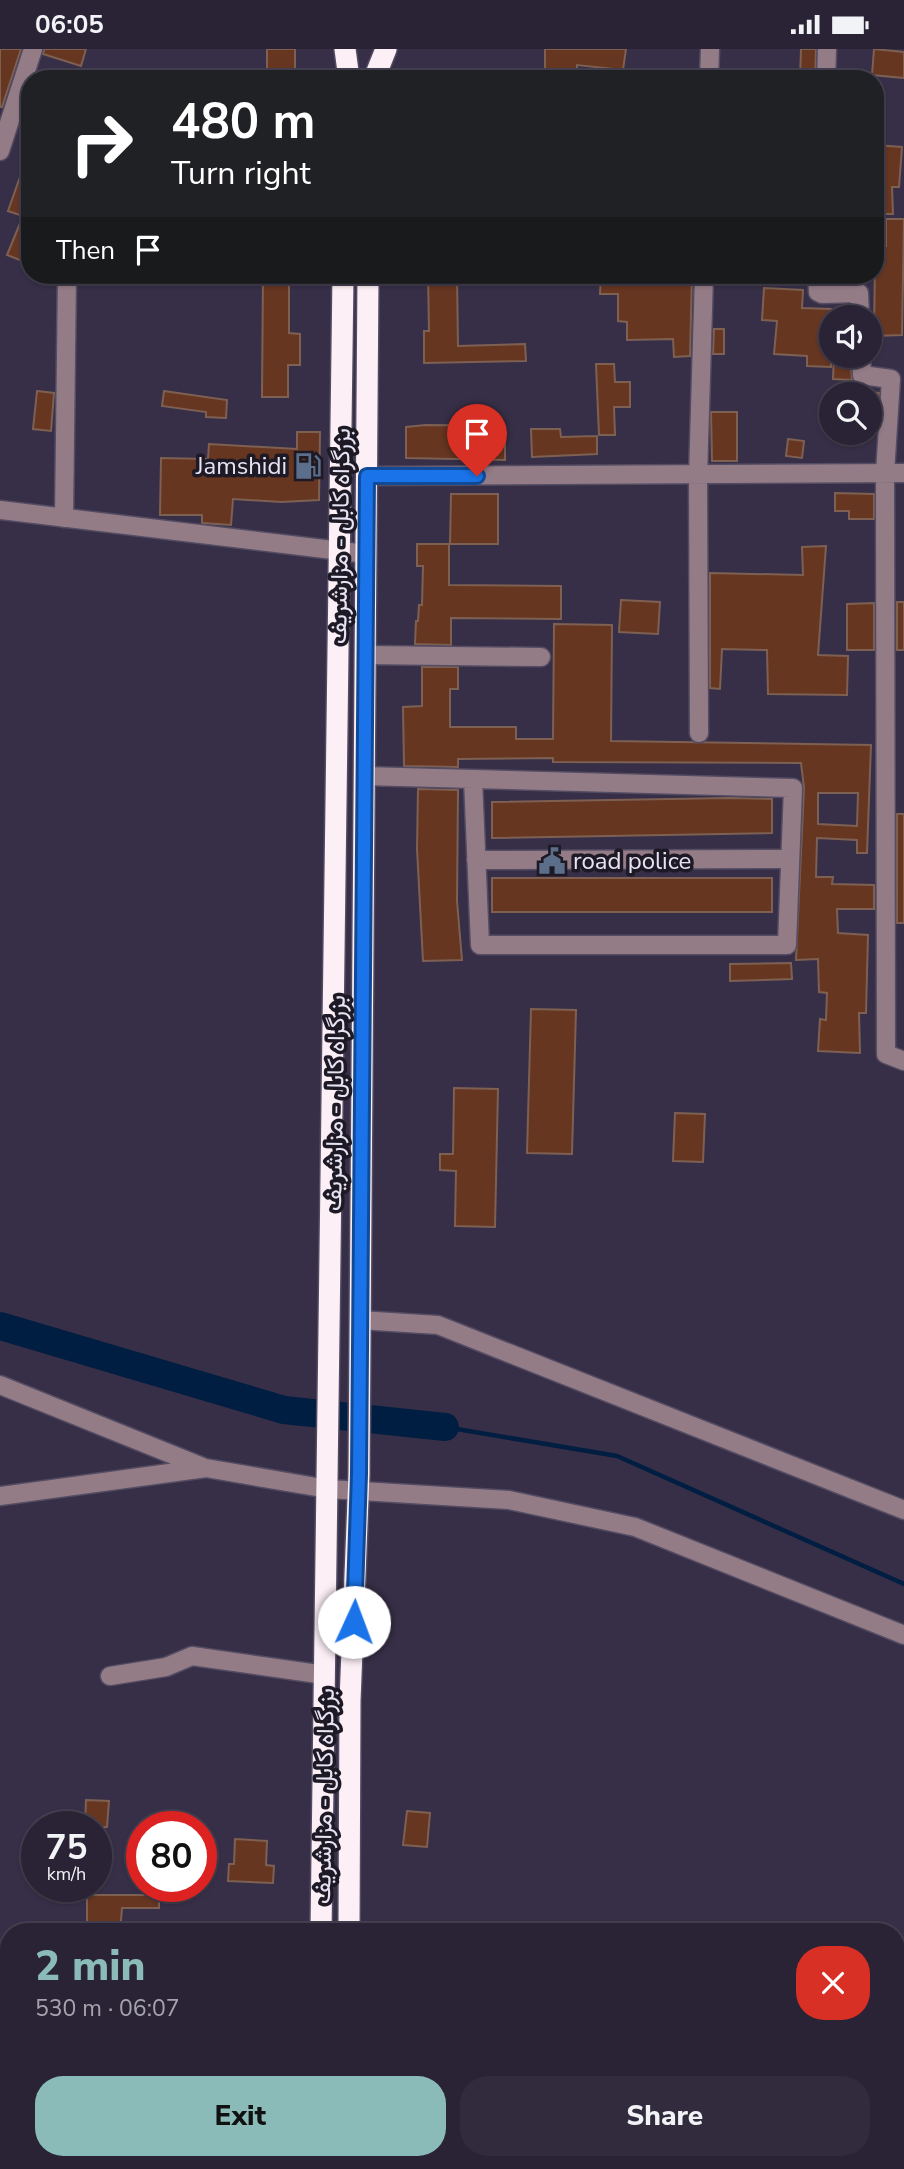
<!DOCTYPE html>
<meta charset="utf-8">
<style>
:root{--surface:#292335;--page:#312b3d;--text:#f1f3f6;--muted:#a5a4ad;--line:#454050;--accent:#8bbbb9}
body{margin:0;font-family:"Nunito Sans",Vazirmatn,sans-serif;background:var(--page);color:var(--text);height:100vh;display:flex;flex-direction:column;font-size:26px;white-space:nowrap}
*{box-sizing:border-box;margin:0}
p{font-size:23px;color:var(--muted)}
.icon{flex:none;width:38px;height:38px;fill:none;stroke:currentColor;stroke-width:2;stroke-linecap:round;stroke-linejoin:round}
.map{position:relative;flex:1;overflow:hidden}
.details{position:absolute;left:0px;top:1874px;width:905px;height:247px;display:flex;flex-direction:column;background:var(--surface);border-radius:28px 28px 0 0;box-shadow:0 2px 5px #0004,0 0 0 2px var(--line)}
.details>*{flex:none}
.hud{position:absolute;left:21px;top:21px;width:863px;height:214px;border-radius:28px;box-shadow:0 2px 5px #0004,0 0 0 2px var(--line);background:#202124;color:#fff;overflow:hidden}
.controls{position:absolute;left:819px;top:256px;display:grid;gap:14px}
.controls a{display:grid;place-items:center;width:63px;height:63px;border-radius:50%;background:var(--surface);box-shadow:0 2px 5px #0004,0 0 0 2px var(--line);font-size:35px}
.speed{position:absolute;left:21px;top:1762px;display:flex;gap:14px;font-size:35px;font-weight:700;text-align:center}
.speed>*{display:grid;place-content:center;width:91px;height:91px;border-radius:50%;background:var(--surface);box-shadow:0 2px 5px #0004,0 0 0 2px var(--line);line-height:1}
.speed small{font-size:18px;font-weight:400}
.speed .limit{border:10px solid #d22;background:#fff;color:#111}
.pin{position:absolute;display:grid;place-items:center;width:60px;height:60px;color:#fff;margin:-72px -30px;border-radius:50% 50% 50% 0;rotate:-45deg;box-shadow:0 0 7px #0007}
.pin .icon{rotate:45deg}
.me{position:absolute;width:77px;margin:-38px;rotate:2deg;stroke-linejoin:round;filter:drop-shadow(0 0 5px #0008)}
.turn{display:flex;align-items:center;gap:24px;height:147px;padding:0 35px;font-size:32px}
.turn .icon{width:91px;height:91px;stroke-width:2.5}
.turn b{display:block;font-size:49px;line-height:60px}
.then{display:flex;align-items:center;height:66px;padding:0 35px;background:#0003;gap:14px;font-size:26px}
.round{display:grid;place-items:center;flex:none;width:74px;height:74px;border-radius:28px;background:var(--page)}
.head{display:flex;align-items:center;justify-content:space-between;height:119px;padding:0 35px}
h1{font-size:42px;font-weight:800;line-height:52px;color:var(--accent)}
.primary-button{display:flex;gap:14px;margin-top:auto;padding:14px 35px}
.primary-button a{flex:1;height:80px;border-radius:28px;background:var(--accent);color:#111;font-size:28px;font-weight:800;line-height:80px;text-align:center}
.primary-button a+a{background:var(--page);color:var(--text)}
.status{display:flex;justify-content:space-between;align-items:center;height:49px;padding:0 35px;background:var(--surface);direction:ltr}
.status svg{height:19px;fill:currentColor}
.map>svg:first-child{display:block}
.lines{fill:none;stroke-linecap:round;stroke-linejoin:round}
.stream{stroke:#001e41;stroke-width:4.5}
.river{stroke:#001e41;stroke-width:28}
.building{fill:#663621;stroke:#7e6053;stroke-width:2;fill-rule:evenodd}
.minor-casing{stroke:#534c63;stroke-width:21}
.highway-casing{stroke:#534c63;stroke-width:24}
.minor{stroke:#947c87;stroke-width:18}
.highway{stroke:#fceff5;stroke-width:21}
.route-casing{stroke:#114b97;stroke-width:18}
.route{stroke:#1a73e8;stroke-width:12}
.labels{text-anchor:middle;stroke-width:7;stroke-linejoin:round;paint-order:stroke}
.poi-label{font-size:24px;fill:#e7e3f3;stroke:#1d1925;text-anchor:end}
.street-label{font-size:24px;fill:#e7e3f3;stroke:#1d1925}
</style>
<div class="status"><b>06:05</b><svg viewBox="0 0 49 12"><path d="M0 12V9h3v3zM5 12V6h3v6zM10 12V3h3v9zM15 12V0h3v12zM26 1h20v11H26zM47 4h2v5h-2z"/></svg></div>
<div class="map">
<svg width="904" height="2120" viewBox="0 0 904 2120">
<rect width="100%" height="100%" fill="#372f47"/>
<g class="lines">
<!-- stream -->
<path class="stream" d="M 445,1378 L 617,1407 L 904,1535"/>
<!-- river -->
<path class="river" d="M 0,1277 L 284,1361 L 445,1378"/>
</g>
<!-- building -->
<path class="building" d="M 0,0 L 21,0 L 2,58 L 0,58 Z
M 44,0 L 86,0 L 81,17 L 43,5 Z
M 267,0 L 295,0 L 295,30 L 267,30 Z
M 545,0 L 626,0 L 623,21 L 577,16 L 577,30 L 545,30 Z
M 801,0 L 816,0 L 815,30 L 800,30 Z
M 874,0 L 904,3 L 904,29 L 872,26 Z
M 875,96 L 902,98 L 899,138 L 892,138 L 893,165 L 875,165 Z
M 28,105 L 30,105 L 30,215 L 7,206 L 23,167 L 8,162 Z
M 886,170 L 904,170 L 902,286 L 874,287 L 875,209 L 882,209 L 882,197 L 886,197 Z
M 263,226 L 289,226 L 289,284 L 300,285 L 300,316 L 288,316 L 288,348 L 262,348 Z
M 428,226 L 457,226 L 458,297 L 525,295 L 526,312 L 424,314 L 424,282 L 429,282 Z
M 601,226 L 692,226 L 690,307 L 674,308 L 673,290 L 627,291 L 627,273 L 618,272 L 618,245 L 600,245 Z
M 764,239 L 803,241 L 802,259 L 831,260 L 831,318 L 807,317 L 807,307 L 774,305 L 777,272 L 762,271 Z
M 714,280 L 724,280 L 724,305 L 713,305 Z
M 834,306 L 850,306 L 852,331 L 833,330 Z
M 596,315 L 614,315 L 615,333 L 630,333 L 630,358 L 614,358 L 615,386 L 599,386 Z
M 37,342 L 54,344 L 51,382 L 33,380 Z
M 164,342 L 227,351 L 226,369 L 206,368 L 206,363 L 162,357 Z
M 870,343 L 879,344 L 876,381 L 870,381 Z
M 711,363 L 737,363 L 737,412 L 712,412 Z
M 426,376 L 505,377 L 505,411 L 406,409 L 406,378 Z
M 531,380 L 560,380 L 561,388 L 597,387 L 597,405 L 532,408 Z
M 297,383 L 320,383 L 319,451 L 281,453 L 233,450 L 231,476 L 202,474 L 202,466 L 160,466 L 161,409 L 208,410 L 209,395 L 297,400 Z
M 788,390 L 804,392 L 802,409 L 786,407 Z
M 835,444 L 874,445 L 874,470 L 849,470 L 849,462 L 835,462 Z
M 451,445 L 498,445 L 498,495 L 450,495 Z
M 417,495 L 449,495 L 449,536 L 561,537 L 561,570 L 451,569 L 451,596 L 415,595 L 416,572 L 418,572 L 419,556 L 422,556 L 423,517 L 417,517 Z
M 826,497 L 818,606 L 848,607 L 847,646 L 768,645 L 767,601 L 722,600 L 720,640 L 710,639 L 710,524 L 803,526 L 802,498 Z
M 621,551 L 660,553 L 658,585 L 619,583 Z
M 897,553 L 904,553 L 904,601 L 897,601 Z
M 874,554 L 874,601 L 847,601 L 847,555 Z
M 554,575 L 612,576 L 611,692 L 871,696 L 867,804 L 857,804 L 857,791 L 817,789 L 816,828 L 833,828 L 832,835 L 874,836 L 874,860 L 837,860 L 838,884 L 868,886 L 866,964 L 859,964 L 860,1004 L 818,1002 L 820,970 L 826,971 L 827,944 L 819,943 L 818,910 L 796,911 L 804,739 L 801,714 L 553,713 L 553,709 L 458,710 L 458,718 L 404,717 L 403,658 L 422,657 L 422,618 L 458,618 L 458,640 L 450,640 L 450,678 L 516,678 L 516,690 L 553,690 ZM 818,744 L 858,744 L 857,777 L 818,775 Z
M 418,740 L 458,741 L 457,852 L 462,911 L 423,912 L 417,800 Z
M 729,749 L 772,750 L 772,784 L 492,789 L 492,753 Z
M 897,765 L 904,765 L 904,874 L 897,874 Z
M 492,829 L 772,829 L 772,863 L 492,863 Z
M 791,914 L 792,930 L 730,932 L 730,915 Z
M 531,960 L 576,961 L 572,1105 L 527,1104 Z
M 454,1039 L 498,1040 L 495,1178 L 455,1177 L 456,1122 L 440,1121 L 440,1105 L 453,1105 Z
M 675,1064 L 705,1065 L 703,1113 L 673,1112 Z
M 86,1751 L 109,1752 L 107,1778 L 85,1778 Z
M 407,1762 L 430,1764 L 427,1798 L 403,1796 Z
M 235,1790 L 267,1792 L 266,1816 L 274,1817 L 273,1834 L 228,1832 L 229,1815 L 234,1815 Z
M 87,1846 L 159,1846 L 159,1859 L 122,1859 L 120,1883 L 87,1883 Z"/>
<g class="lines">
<defs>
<path id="minor" d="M 709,30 L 710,0
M 826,30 L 827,0
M 0,102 L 33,0
M 817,226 L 818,243 L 822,245 L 859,244 L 860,268
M 861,306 L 862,326 L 891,330 L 885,424 L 886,1005 L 904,1012
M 367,427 L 904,424
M 0,461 L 366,505
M 64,469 L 67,226
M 365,606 L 541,608
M 699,684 L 698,428 L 704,226
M 364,727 L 793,739 L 787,896 L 480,896 L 473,730
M 476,811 L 790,810
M 359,1271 L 438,1276 L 904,1461
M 0,1336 L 203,1418
M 0,1447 L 206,1419 L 328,1440 L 509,1451 L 635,1478 L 904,1586
M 110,1627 L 166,1618 L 192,1607 L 325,1626"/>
<path id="highway" d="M 345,0 L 349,30
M 374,30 L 386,0
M 321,1883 L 343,226
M 349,1883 L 350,1652 L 359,1425 L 368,226
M 318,2120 L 318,2112
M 347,2120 L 347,2112"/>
</defs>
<!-- minor casing -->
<use href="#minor" class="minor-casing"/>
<!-- highway casing -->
<use href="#highway" class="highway-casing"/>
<!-- minor -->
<use href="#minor" class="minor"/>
<!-- highway -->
<use href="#highway" class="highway"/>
</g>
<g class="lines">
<defs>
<path id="route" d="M 354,1573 L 359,1425 L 367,427 L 477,427"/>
</defs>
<!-- route casing -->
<use href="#route" class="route-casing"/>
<!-- route -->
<use href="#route" class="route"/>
</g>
<!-- icons -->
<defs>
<symbol id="fuel-bare" viewBox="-9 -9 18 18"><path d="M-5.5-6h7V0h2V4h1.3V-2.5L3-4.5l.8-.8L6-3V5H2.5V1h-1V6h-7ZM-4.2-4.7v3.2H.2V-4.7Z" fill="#5c6f8a" stroke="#1d1925" stroke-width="2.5" paint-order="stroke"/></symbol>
<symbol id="civic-bare" viewBox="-9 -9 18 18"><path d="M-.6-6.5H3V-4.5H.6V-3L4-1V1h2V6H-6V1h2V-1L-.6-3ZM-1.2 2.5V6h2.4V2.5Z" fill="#5c6f8a" stroke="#1d1925" stroke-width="2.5" paint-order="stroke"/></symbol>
</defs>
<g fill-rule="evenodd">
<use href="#fuel-bare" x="289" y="398" width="38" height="38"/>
<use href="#civic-bare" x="533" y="793" width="38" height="38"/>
</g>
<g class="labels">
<!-- poi labels -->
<g class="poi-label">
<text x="287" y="425">Jamshidi</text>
<text x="573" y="820" text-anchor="start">road police</text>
</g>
<!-- street labels -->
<g class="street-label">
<text transform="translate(340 487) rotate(-89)" y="8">بزرگراه کابل - مزارشریف</text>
<text transform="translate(335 1054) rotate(-89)" y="8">بزرگراه کابل - مزارشریف</text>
<text transform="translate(324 1747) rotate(-89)" y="8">بزرگراه کابل - مزارشریف</text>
</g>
</g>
</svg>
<div class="controls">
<a><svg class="icon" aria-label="sound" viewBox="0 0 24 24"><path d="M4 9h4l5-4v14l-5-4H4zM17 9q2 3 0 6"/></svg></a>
<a><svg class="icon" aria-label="search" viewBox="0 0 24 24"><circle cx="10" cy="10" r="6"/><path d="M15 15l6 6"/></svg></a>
</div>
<div class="speed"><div>75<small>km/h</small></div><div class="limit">80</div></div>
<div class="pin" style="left:477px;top:427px;background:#d93025"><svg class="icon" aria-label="arrive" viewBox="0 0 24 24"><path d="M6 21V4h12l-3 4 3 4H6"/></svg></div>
<svg class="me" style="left:354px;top:1573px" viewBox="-20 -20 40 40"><circle r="19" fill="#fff"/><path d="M0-13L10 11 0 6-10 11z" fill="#1a73e8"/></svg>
<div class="hud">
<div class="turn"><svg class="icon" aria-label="right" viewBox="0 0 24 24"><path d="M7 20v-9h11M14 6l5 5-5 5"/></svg><div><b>480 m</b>Turn right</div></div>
<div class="then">Then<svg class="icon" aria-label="arrive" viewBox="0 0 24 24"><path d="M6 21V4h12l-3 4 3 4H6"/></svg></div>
</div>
<section class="details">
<div class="head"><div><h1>2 min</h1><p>530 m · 06:07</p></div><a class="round" style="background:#d93025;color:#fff"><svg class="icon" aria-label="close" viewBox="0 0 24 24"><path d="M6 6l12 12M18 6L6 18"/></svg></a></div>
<div class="primary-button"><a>Exit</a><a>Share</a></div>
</section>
</div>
